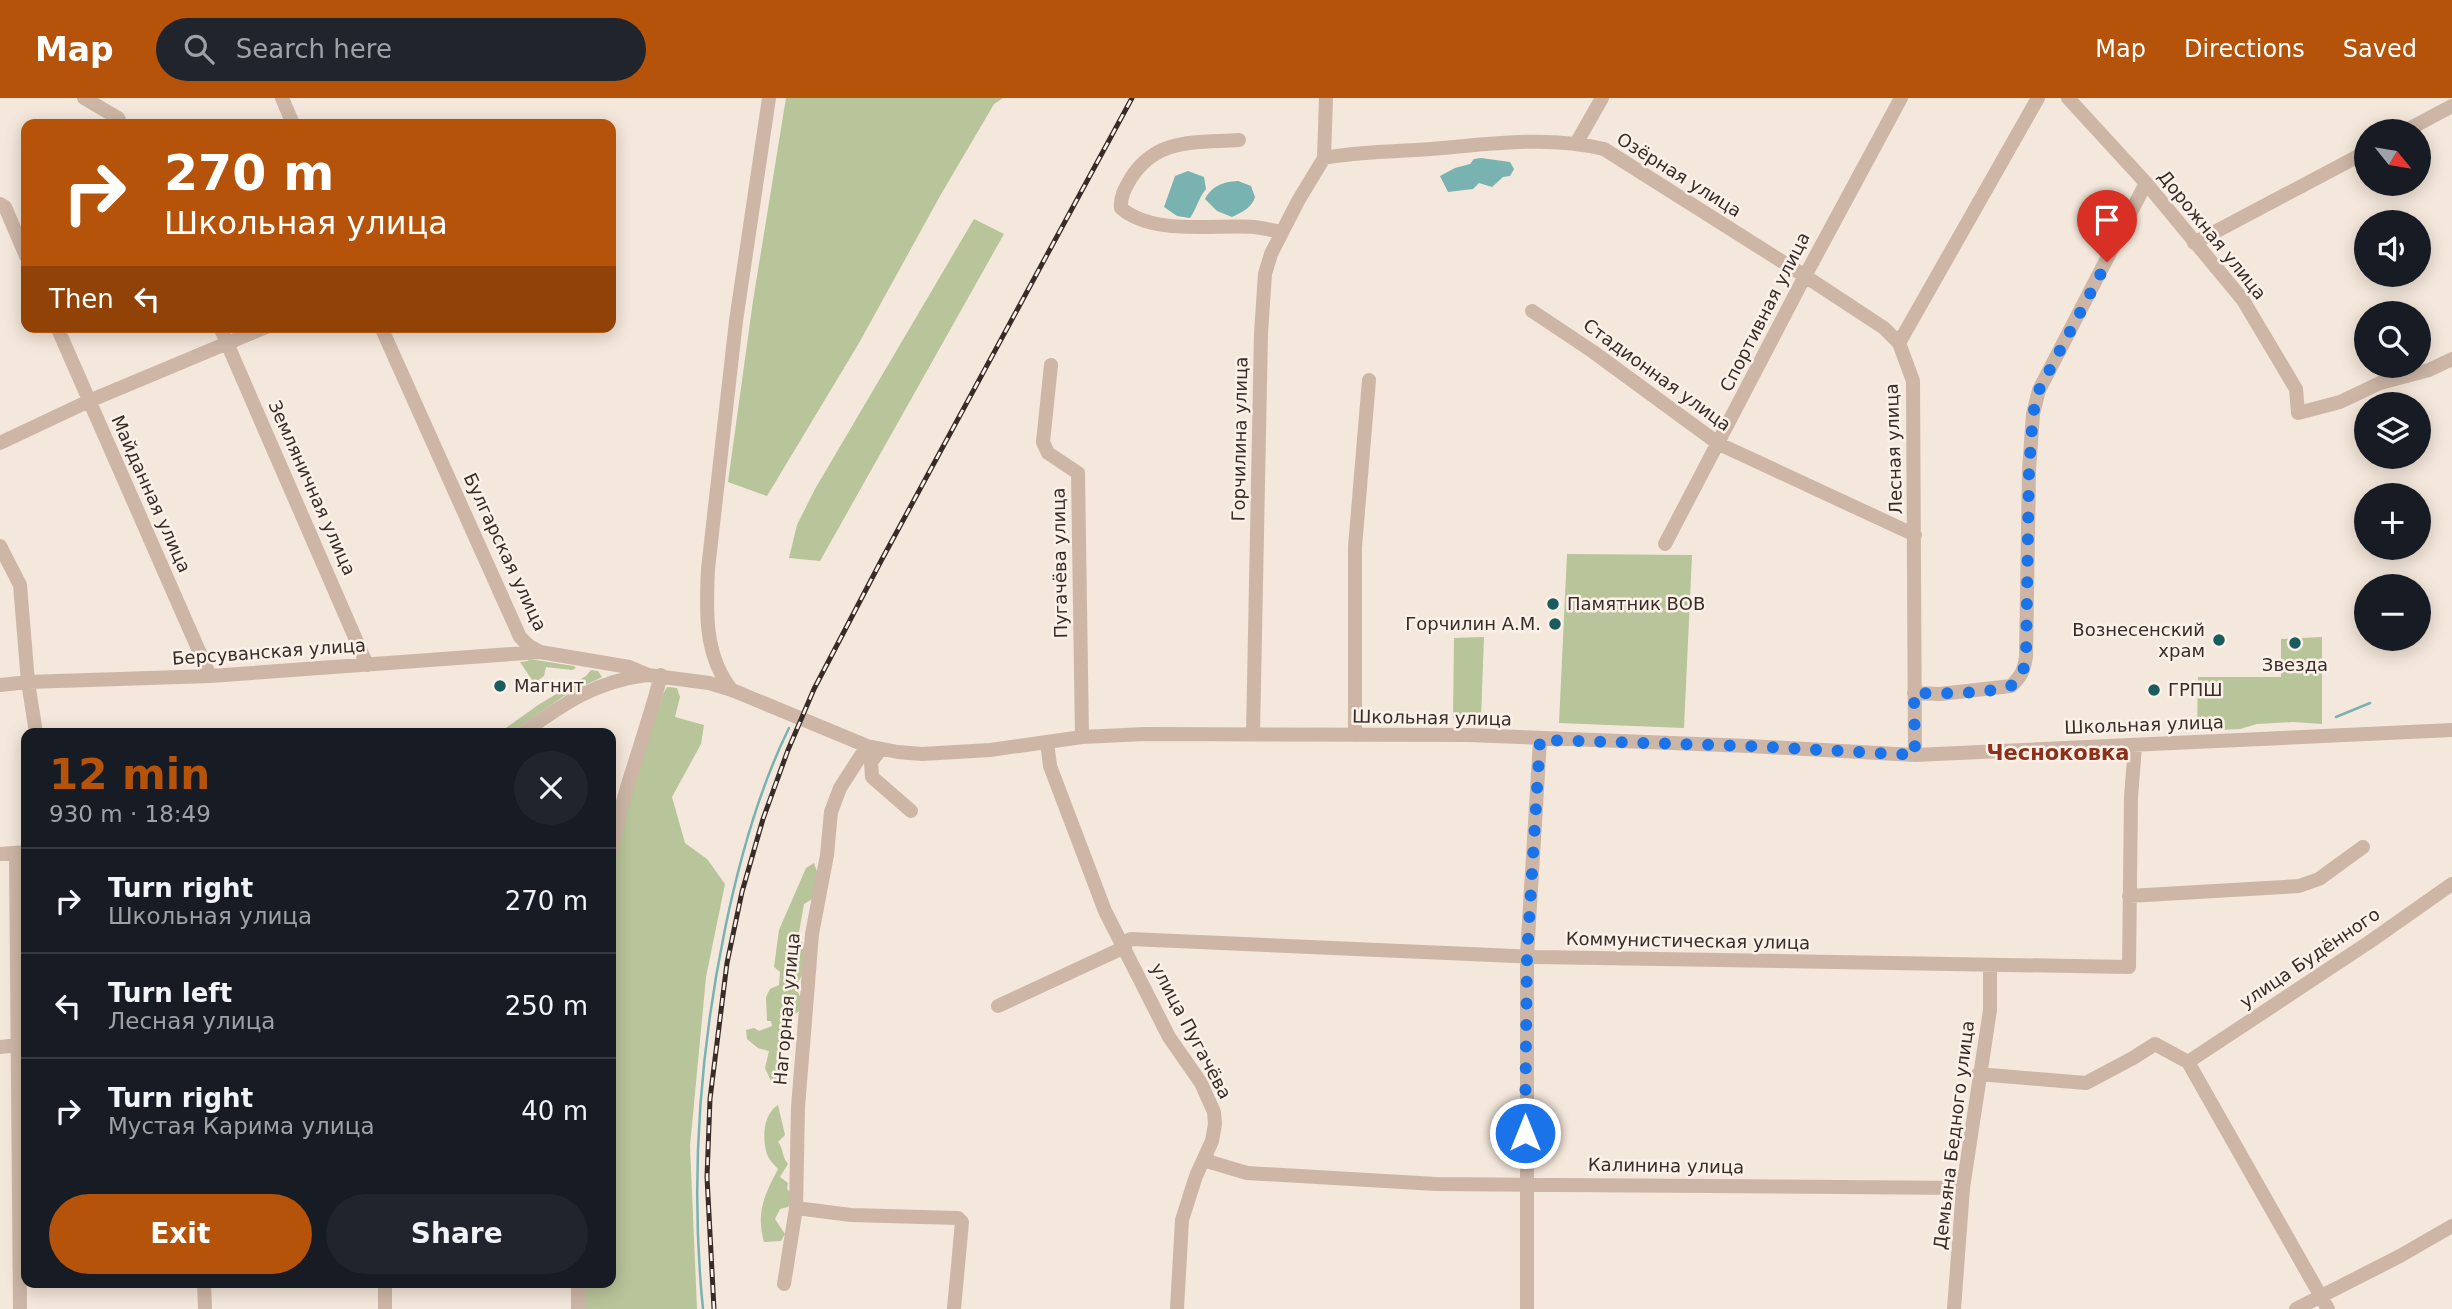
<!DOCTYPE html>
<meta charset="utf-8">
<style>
:root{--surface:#171b24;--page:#20242c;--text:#f1f3f6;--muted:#9ea1a6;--line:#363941;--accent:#b45309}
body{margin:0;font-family:"DejaVu Sans",sans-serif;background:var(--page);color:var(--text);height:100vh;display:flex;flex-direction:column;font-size:26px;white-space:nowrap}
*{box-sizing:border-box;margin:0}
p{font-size:23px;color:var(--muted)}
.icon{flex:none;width:38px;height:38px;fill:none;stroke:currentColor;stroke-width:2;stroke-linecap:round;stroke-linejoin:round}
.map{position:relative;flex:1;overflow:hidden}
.details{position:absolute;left:21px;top:630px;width:595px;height:560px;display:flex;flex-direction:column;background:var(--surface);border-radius:14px;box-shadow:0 4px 18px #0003}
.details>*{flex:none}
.top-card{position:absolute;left:21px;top:21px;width:595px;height:214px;border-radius:14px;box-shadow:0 4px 18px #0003;background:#b45309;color:#fff;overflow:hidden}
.needle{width:46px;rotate:120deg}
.fabs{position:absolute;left:2354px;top:21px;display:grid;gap:14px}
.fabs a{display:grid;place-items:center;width:77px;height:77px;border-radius:50%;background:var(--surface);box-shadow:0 4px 18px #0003;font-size:35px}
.pin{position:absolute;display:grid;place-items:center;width:60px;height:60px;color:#fff;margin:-72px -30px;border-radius:50% 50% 50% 0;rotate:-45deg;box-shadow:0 0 7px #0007}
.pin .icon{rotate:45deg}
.me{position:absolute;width:77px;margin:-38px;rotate:0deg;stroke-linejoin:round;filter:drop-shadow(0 0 5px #0008)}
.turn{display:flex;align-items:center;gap:24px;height:147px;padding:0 28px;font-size:32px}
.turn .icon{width:91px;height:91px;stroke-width:2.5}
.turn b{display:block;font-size:49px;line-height:60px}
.then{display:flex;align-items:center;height:66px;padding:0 28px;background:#0003;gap:14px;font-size:26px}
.round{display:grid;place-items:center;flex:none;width:74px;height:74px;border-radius:37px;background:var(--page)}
.overview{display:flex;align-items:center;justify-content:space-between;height:119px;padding:0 28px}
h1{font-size:42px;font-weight:800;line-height:52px;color:var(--accent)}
.button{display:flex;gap:14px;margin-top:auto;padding:14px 28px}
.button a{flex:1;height:80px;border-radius:42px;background:var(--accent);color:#fff;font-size:28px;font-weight:800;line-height:80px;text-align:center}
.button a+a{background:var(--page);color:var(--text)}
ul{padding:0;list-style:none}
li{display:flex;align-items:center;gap:21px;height:105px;padding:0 28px;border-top:2px solid var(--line)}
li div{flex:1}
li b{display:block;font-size:26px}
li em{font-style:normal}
header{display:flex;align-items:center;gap:42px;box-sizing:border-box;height:98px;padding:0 35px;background:var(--accent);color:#fff}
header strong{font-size:33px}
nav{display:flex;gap:38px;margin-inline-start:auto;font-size:24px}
.search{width:490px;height:63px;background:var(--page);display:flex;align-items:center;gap:18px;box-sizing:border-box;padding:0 24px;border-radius:38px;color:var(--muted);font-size:26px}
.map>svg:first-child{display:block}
.green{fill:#b8c49a}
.water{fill:#78b3b2}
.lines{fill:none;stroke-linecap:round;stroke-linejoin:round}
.stream{stroke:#78b3b2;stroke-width:2.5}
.minor{stroke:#cdb6a6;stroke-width:14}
.rail-casing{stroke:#382c28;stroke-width:5}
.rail{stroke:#fbf1e8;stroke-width:2.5;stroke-dasharray:8;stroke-linecap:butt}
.route{stroke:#1a73e8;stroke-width:12;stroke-dasharray:0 21.6}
.poi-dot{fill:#1a5c5d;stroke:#fbf1e8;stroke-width:2.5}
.labels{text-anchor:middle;stroke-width:5;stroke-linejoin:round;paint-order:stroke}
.street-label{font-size:18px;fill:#382c28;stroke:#fbf1e8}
.poi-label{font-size:18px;fill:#382c28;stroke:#fbf1e8;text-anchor:start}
.quarter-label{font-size:21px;font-weight:bold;fill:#8d301b;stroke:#fbf1e8}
</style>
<header>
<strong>Map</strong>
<div class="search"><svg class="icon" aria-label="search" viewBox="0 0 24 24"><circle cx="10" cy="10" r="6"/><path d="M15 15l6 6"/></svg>Search here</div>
<nav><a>Map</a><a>Directions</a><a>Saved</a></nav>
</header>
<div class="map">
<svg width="2452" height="1211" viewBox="0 0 2452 1211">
<rect width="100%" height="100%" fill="#f4e7db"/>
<!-- green -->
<path class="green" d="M 786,0 L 1003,0 L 994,6 L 940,98 L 859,245 L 767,398 L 728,384 L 753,203 Z
M 974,121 L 1004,136 L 820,463 L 789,460 L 797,427 L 815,391 Z
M 1567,456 L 1692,457 L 1684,630 L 1559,625 Z
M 1484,539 L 1481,620 L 1453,620 L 1454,540 Z
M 2322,539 L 2322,626 L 2293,624 L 2257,626 L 2240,631 L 2197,633 L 2198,579 L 2281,579 L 2281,541 Z
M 529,561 L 574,568 L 576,570 L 572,572 L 546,569 L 544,578 L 534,585 L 520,564 L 528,563 Z
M 591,572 L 598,573 L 602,579 L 564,598 L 511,635 L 499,635 L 538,607 L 586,578 Z
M 667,589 L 677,590 L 680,599 L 675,619 L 704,627 L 701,646 L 672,699 L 685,745 L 707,761 L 725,786 L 706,879 L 690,1048 L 697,1211 L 579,1211 L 579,1185 L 611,1185 L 611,770 C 620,710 647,653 663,596 Z
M 814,765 L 818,776 L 814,800 L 804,806 L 798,840 L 807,849 L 806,871 L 795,889 L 802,902 L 802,910 L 793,918 L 792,936 L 789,948 L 782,950 L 780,962 L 789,969 L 784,982 L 779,986 L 771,983 L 765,970 L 769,953 L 758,950 L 747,941 L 746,932 L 754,930 L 759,933 L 772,928 L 771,923 L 767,923 L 766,899 L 770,891 L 779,887 L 780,874 L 774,869 L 779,832 L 806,770 Z
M 778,1007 L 785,1037 L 778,1044 C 784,1051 781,1057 788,1066 L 780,1079 L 788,1085 L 787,1091 L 793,1097 L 794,1102 L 788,1109 L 780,1111 L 775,1121 L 785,1136 L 781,1143 L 764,1144 C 756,1114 764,1098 778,1071 C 774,1066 769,1062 767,1056 C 762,1041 763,1016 778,1007 Z"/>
<!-- water -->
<path class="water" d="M 1481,60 L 1510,64 L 1514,71 L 1510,78 L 1503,79 L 1492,89 L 1479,85 L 1473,91 L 1448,94 L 1440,78 L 1455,70 L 1470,66 L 1474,61 Z
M 1188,73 L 1204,79 L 1206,91 C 1198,101 1197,110 1190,120 L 1177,118 L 1164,109 L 1175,78 Z
M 1238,83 L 1251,88 L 1255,99 C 1252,110 1242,114 1232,119 L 1217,113 L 1205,101 C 1213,87 1223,84 1238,83 Z"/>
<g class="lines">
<!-- stream -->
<path class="stream" d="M 2336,619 L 2370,605
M 703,1211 C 690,1083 699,958 725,831 C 739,763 758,693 789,630"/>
<!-- minor -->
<path class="minor" d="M 84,0 L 118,20 L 121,26
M 282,0 L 293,26
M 2068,0 L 2146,85 L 2243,202 L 2296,291 L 2298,315 L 2340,304 L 2380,285 L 2429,272 L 2452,261
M 2405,33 L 2452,8
M 1239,42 C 1197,45 1157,39 1131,80 C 1125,90 1120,99 1121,110 C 1153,138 1215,126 1254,129 C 1263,130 1272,132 1281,134
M 1577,44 L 1602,0
M 1324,60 C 1355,54 1384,54 1416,52 C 1479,48 1543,36 1604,51 L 1805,178 L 1884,230 L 1899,245
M 0,106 L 5,109 L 26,158
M 2194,145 L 2366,54
M 1532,213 L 1592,253 L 1719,346 L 1915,437
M 57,229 L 210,578
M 220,229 L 367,567
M 381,229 L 520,539 L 529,548 L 540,554 L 629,569 L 648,577 L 709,585 L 732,592 L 867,648 L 898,654 L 922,656 L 990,652 L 1082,639 L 1145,636 L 1468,637 L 1749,648 L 1915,657 L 2452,632
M 1051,267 L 1043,344 L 1048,355 L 1078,375 L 1082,639
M 0,345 L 89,303 L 266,229
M 1665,446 L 1805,178 L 1901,0
M 0,448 L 20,487 L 28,584 L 36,635
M 0,587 L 28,584 L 210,578 L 539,554
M 731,591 C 704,557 706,512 708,471 L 736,223 L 769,0
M 1914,595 L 1940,596 L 2011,588 C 2021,579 2024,572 2026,559 L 2029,372 L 2033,316 L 2039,292 L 2146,85
M 523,635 C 563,606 596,583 647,577
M 1253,636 L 1261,235 L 1265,176 L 1271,156 L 1298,103 L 1324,60 L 1326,0
M 1355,637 L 1355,449 L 1369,282
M 1047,644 L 1050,668 L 1105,813 L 1169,939 L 1201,985 L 1214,1014 L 1215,1026 L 1212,1043 L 1196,1078 L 1182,1122 L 1177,1211
M 881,651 L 871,664 L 872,679 L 911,713
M 1915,657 L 1913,283 L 1899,245 L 2038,0
M 611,754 C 622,694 646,637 661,577
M 16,755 L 20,1211
M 0,756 L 26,754
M 2129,798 L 2299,788 L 2319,781 L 2363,749
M 1121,845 L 1131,841 L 1536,859 L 2129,869 L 2131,699 L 2135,648
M 998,908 L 1125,849
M 0,949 L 26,946
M 2188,964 L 2368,845 L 2452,786
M 1978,976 L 2086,985 L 2133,960 L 2155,946 L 2188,964 L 2328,1211
M 1206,1058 L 1210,1064 L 1247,1075 L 1436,1086 L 1963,1090
M 796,1110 L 851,1117 L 958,1120 L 962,1124 L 954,1211
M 204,1185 L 205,1211
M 784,1186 L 796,1110 L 798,1009 L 812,836 L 827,757 L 831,714 L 840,690 L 867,648
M 385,1211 L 385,1185
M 578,1211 L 578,1185
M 1527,1211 L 1527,857 L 1540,642
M 1954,1211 L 1963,1090 L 1990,912 L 1990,868
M 2296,1211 L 2400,1158 L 2452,1128"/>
<defs>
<path id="rail" d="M 714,1211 L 707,1079 L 710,1001 L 727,865 L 742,794 L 763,721 L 788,652 L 814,591 L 881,463 L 1132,0"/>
</defs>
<!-- rail casing -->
<use href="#rail" class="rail-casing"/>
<!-- rail -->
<use href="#rail" class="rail"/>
</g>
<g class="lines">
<!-- route -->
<path class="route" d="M 1525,1035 L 1527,858 L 1540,642 L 1749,648 L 1915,657 L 1914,595 C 1935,596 1992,596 2010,588 C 2022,583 2024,570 2026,559 L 2029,372 L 2033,316 L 2039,292 L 2107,164"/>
</g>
<!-- markers -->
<g class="poi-dot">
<circle cx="1553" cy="506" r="7"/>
<circle cx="1555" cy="526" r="7"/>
<circle cx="2219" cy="542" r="7"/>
<circle cx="2295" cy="545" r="7"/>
<circle cx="500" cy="588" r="7"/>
<circle cx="2154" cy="592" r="7"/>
</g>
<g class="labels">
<!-- street labels -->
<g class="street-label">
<text transform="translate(1679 77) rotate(32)" y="6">Озёрная улица</text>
<text transform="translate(2212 137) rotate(51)" y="6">Дорожная улица</text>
<text transform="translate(1765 214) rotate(-63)" y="6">Спортивная улица</text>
<text transform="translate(1657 277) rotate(36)" y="6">Стадионная улица</text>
<text transform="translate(1240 341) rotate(-89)" y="6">Горчилина улица</text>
<text transform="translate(1894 351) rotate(-92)" y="6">Лесная улица</text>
<text transform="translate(312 390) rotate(66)" y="6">Земляничная улица</text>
<text transform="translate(151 396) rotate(66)" y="6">Майданная улица</text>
<text transform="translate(505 454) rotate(65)" y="6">Булгарская улица</text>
<text transform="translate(1060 465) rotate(-91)" y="6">Пугачёва улица</text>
<text transform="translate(269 554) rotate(-4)" y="6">Берсуванская улица</text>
<text transform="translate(1432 620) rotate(1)" y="6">Школьная улица</text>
<text transform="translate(2144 627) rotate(-2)" y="6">Школьная улица</text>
<text transform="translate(1688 843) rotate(1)" y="6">Коммунистическая улица</text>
<text transform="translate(2310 860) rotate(-34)" y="6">улица Будённого</text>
<text transform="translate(787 911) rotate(-85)" y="6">Нагорная улица</text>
<text transform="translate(1191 933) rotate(62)" y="6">улица Пугачёва</text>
<text transform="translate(1954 1037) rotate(-83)" y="6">Демьяна Бедного улица</text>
<text transform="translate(1666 1068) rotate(1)" y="6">Калинина улица</text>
</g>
<!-- poi labels -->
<g class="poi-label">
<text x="1567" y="512">Памятник ВОВ</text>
<text x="1541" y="532" text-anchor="end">Горчилин А.М.</text>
<text x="2205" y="538" text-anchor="end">Вознесенский<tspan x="2205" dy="21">храм</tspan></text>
<text x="2295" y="573" text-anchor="middle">Звезда</text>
<text x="514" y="594">Магнит</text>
<text x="2168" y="598">ГРПШ</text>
</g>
<!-- quarter labels -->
<g class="quarter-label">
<text x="2058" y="662">Чесноковка</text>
</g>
</g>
</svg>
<div class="fabs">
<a><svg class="needle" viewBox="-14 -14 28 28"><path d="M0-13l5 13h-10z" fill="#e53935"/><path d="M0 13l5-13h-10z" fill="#9ea1a6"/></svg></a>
<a><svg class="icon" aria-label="sound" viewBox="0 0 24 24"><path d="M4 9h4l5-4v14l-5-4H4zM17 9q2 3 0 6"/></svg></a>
<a><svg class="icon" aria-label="search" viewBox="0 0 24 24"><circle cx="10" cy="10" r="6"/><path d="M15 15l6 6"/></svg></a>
<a><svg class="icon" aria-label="layers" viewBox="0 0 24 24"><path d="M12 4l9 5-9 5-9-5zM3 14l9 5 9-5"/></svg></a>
<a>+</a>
<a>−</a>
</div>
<div class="pin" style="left:2107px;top:164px;background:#d93025"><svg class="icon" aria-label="arrive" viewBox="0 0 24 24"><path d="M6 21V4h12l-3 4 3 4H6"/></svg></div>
<svg class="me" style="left:1525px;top:1035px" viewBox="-20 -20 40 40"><circle r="17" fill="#1a73e8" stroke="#fff" stroke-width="3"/><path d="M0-11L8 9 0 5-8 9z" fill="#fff"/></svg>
<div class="top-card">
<div class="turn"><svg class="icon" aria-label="right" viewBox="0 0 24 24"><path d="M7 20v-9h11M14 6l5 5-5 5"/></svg><div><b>270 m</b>Школьная улица</div></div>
<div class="then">Then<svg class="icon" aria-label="left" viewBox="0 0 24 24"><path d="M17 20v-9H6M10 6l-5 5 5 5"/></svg></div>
</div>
<section class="details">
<div class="overview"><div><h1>12 min</h1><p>930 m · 18:49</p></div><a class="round"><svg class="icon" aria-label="close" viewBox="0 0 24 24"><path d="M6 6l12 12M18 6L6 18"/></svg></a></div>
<ul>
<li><svg class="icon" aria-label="right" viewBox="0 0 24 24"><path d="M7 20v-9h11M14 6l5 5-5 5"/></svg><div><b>Turn right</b><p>Школьная улица</p></div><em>270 m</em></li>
<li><svg class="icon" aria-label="left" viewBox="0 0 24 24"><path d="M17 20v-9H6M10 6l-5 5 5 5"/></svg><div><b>Turn left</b><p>Лесная улица</p></div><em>250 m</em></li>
<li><svg class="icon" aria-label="right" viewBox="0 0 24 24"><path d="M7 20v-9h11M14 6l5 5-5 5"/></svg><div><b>Turn right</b><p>Мустая Карима улица</p></div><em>40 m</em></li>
</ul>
<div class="button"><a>Exit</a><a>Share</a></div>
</section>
</div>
